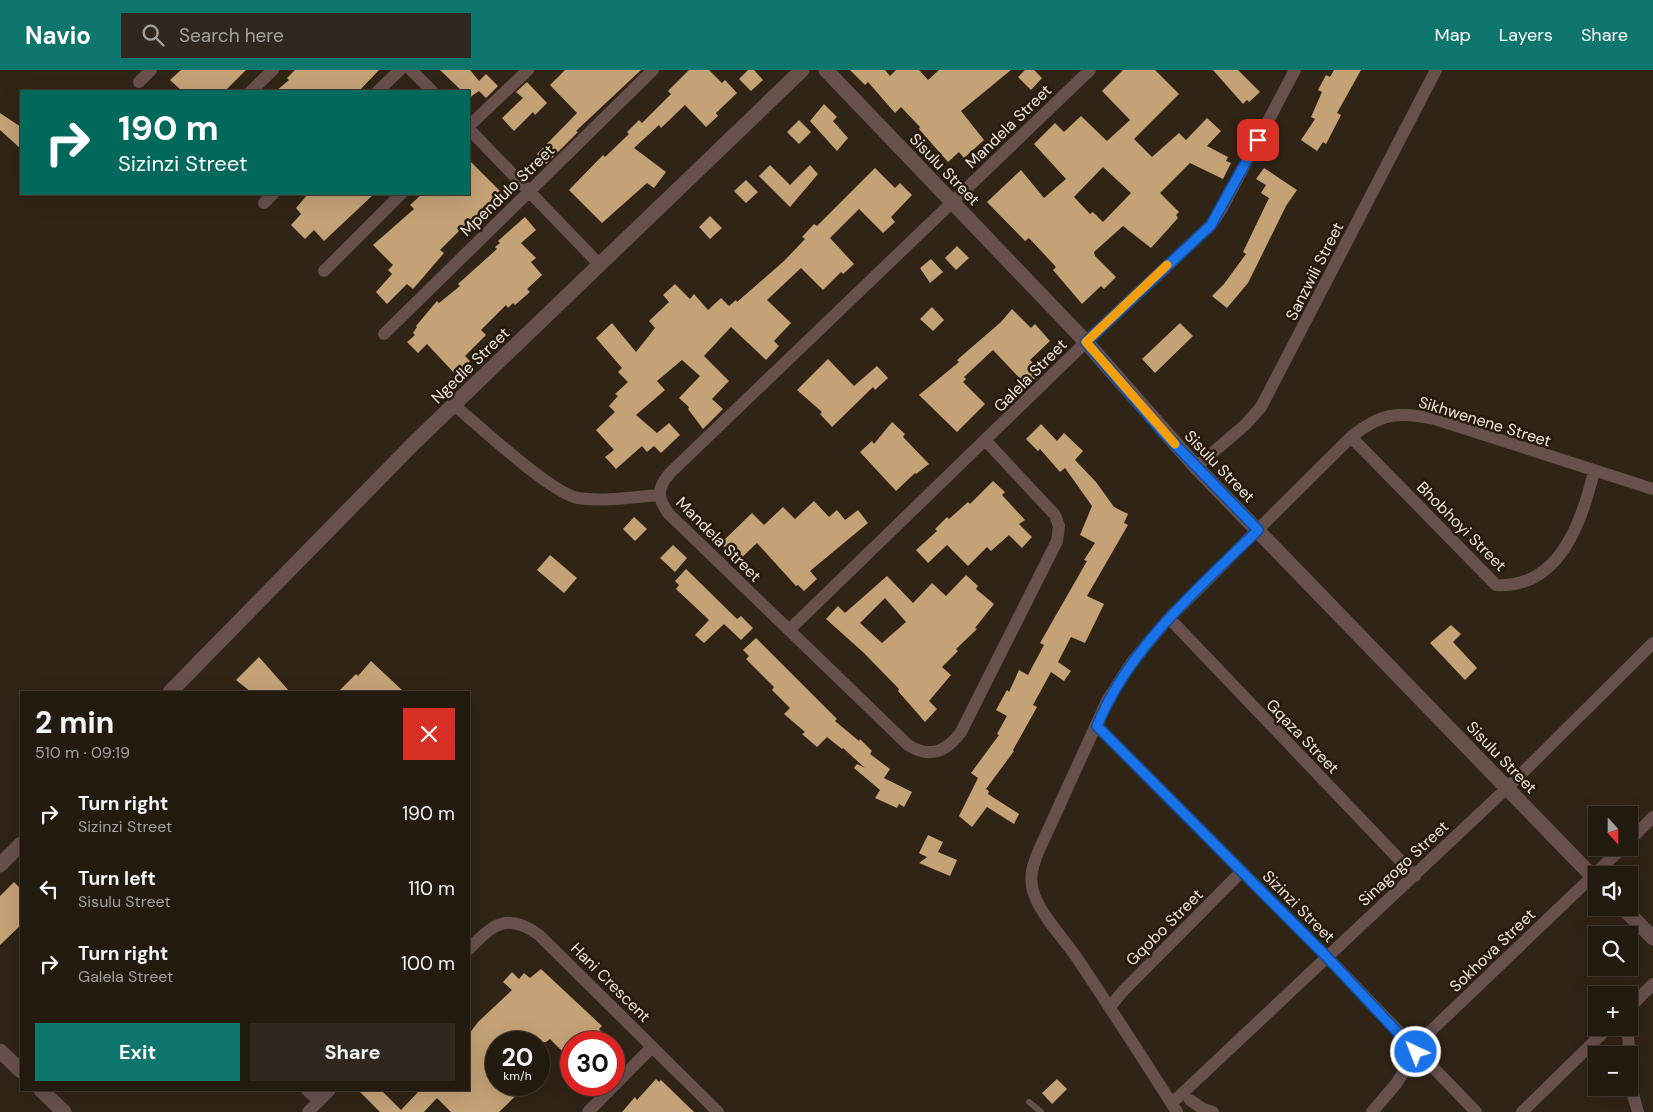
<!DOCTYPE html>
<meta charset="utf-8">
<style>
:root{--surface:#241b10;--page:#30281e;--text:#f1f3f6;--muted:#a3a19f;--line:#413930;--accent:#0f766e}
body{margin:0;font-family:"DM Sans",sans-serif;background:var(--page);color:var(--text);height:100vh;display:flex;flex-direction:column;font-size:19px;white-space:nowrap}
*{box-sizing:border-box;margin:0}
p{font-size:16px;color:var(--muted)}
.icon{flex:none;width:28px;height:28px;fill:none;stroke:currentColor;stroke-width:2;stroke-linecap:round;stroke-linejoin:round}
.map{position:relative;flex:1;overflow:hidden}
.details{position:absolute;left:20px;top:621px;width:450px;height:400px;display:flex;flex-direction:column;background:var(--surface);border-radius:0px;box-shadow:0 5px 20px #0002,0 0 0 1px var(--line)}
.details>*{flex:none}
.hud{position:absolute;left:20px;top:20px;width:450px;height:105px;border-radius:0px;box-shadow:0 5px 20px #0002,0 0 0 1px var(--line);background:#00695c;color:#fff;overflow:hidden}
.needle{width:32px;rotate:159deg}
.fabs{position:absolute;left:1588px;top:736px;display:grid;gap:10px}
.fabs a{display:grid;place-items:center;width:50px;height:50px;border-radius:0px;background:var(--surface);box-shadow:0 5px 20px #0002,0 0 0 1px var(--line);font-size:25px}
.speed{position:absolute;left:485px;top:961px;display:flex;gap:10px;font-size:25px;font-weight:700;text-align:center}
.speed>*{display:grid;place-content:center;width:65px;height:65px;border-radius:50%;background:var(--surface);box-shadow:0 5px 20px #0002,0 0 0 1px var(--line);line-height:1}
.speed small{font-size:12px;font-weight:400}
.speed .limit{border:8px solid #d22;background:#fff;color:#111}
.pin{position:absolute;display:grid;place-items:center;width:42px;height:42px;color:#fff;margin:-21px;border-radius:10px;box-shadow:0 2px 8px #0006}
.me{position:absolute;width:55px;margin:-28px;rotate:317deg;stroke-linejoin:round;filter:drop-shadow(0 0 4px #0008)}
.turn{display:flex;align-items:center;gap:18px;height:105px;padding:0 15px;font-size:22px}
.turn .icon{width:65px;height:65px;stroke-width:2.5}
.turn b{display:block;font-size:35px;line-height:42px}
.round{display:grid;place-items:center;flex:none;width:52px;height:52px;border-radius:0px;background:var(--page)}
.headline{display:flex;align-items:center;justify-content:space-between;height:85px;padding:0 15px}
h1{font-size:30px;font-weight:700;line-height:38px}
.cta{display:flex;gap:10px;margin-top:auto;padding:10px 15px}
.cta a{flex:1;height:58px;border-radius:0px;background:var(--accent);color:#fff;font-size:20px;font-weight:700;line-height:58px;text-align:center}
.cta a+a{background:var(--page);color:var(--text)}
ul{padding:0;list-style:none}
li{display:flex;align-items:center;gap:15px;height:75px;padding:0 15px}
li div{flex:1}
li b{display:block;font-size:19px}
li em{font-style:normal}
header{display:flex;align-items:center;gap:30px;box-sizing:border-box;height:70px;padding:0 25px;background:var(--accent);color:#fff}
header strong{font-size:24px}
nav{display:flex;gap:28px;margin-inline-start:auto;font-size:18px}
.search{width:350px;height:45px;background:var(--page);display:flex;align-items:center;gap:12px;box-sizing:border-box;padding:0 18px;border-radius:0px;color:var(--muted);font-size:19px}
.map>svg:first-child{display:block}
.building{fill:#c5a176;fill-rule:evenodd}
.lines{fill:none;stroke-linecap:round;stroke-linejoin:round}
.service{stroke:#68504d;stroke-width:6}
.minor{stroke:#68504d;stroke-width:12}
.tertiary{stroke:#68504d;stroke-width:15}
.route-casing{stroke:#114b97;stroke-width:12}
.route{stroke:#1a73e8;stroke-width:9}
.slow{stroke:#f59e0b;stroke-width:9}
.labels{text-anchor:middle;stroke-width:5;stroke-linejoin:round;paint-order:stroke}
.street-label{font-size:16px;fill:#efe7de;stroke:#261a0c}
</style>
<header>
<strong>Navio</strong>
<div class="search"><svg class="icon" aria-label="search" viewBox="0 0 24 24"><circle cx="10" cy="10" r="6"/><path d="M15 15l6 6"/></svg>Search here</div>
<nav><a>Map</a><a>Layers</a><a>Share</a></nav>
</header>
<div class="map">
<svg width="1653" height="1042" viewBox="0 0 1653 1042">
<rect width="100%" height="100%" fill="#302416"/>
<!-- building -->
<path class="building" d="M 181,0 L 246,0 L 225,21 L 182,21 L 170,10 Z
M 295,0 L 379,0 L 359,21 L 276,21 L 289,10 L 287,8 Z
M 440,0 L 470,0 L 479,11 L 486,4 L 498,16 L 486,28 L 479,21 L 469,28 L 469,21 L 462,21 Z
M 565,0 L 641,0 L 576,61 L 578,62 L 546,94 L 537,84 L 577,43 L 550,15 Z
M 689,0 L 709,0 L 722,13 L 725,10 L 737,23 L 716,43 L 718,46 L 706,57 L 685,35 L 661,58 L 659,55 L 634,78 L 666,102 L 654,118 L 647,113 L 602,153 L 569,120 L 603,85 L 605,87 L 629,64 L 627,62 L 639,50 L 642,53 L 671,24 L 668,21 Z
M 748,0 L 754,0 L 763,10 L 751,21 L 739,9 Z
M 850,0 L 885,0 L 890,6 L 896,0 L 919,0 L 928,10 L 939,0 L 1011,0 L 961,41 L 984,70 L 964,88 L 959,82 L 948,92 L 919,59 L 920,57 L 901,37 L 895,43 L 868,12 L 865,15 Z
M 1025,0 L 1034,0 L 1042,8 L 1031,20 L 1018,7 Z
M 1123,0 L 1155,0 L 1179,24 L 1134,69 L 1152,87 L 1179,63 L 1186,70 L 1207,48 L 1221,61 L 1207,76 L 1228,87 L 1226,91 L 1231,93 L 1223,109 L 1190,93 L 1160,123 L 1179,142 L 1176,145 L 1178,148 L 1151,178 L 1123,156 L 1094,182 L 1095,186 L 1116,207 L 1104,219 L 1101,216 L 1082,234 L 1053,200 L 1056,197 L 1029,168 L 1025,171 L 987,132 L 1021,100 L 1044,128 L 1066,109 L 1034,74 L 1055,53 L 1064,62 L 1081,46 L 1107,71 L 1130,50 L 1102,21 ZM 1103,97 L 1131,123 L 1103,152 L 1093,142 L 1090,144 L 1074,127 Z
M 1213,0 L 1238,0 L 1260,22 L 1249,32 L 1247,30 L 1243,34 Z
M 1334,0 L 1361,0 L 1337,43 L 1341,45 L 1326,74 L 1323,72 L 1317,81 L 1301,70 L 1315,49 L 1311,47 L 1322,22 L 1318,20 L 1326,5 L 1330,7 Z
M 527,12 L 547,33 L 535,45 L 533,42 L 514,61 L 502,48 L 523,28 L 516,22 Z
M 824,34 L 837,47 L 833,51 L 848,68 L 837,81 L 810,51 Z
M 0,43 L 21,57 L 21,79 L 0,60 Z
M 799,50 L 811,62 L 799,74 L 787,62 Z
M 469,90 L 500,121 L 481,143 L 482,144 L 471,155 L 468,152 L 440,180 L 444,183 L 413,219 L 407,214 L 387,234 L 376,222 L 392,204 L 388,200 L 393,195 L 373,175 L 414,139 L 410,135 L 422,124 L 469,124 Z
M 770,95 L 790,115 L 810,95 L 818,104 L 790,137 L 759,106 Z
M 875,98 L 895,118 L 900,113 L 912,125 L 891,147 L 895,152 L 883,163 L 859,139 L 830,168 L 854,194 L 843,204 L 841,202 L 823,220 L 801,198 L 767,230 L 791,253 L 774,271 L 779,276 L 766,290 L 731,257 L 704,286 L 729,311 L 712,329 L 723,339 L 703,359 L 688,339 L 689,337 L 679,328 L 700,306 L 682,290 L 657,311 L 665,320 L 636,345 L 657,363 L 669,353 L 680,365 L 661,383 L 654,376 L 647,382 L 642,376 L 616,399 L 605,387 L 614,380 L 596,360 L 615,342 L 609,336 L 618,326 L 615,324 L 628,312 L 618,302 L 622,298 L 596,268 L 612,253 L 636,282 L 655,258 L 649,251 L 669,232 L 663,225 L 675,214 L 690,229 L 694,224 L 708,240 L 721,228 L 729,236 L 736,230 L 737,232 L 784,191 L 805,169 L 802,167 L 814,154 L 817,156 Z
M 1264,98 L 1297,120 L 1286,136 L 1248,213 L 1227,238 L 1212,226 L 1224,214 L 1246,184 L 1243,182 L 1269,128 L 1261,123 L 1266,115 L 1256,109 Z
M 746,110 L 758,122 L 746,133 L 734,121 Z
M 308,124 L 374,124 L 324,171 L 314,160 L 305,169 L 291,155 L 301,144 L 296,138 Z
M 710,146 L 722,158 L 710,169 L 699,157 Z
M 525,147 L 536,160 L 521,173 L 536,188 L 531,192 L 542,205 L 527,219 L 530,222 L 515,235 L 513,233 L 508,238 L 506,235 L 481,260 L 486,265 L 465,286 L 470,291 L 456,305 L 427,274 L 418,283 L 407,272 L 415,265 L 413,263 L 417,257 L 416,256 L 437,231 L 439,233 L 460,216 L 458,214 L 497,179 L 495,177 L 500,173 L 498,171 Z
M 957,176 L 969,188 L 956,200 L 945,188 Z
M 931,189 L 943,202 L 930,213 L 920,198 Z
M 932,237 L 944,250 L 933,261 L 920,249 Z
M 1012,239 L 1031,258 L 1035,254 L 1050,271 L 1030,290 L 1035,295 L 1030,299 L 1037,306 L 1027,316 L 993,280 L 964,307 L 966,309 L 963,312 L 985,334 L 957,362 L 919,325 L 959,292 L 957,290 L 1001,252 Z
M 1180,253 L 1193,266 L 1155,303 L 1142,289 Z
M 828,289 L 854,316 L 877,296 L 888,308 L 875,320 L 873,317 L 832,357 L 820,344 L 822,342 L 797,320 Z
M 892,352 L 905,364 L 903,367 L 929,394 L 916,404 L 915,403 L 896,421 L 860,382 L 872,371 L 874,374 Z
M 1041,354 L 1057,371 L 1064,363 L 1083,381 L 1075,390 L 1096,412 L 1114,437 L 1128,444 L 1124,453 L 1128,455 L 1087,526 L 1104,534 L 1085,573 L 1071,567 L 1058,592 L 1071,601 L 1064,611 L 1051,602 L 1033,635 L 1037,637 L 1013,680 L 1014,681 L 986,719 L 989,721 L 988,724 L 1019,744 L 1014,754 L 987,737 L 972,757 L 959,746 L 978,708 L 971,703 L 999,665 L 997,664 L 1007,646 L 996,640 L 1007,620 L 1009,622 L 1019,600 L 1028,605 L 1044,575 L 1040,573 L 1087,491 L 1084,490 L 1095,473 L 1080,465 L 1092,436 L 1065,398 L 1060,402 L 1040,379 L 1038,381 L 1026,369 Z
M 993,411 L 1005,422 L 1002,425 L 1025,450 L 1019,454 L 1032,467 L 1022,478 L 1009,465 L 991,481 L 987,477 L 968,496 L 947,475 L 928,493 L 916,480 L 937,461 L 935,459 L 947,447 L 949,449 L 968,432 L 970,434 Z
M 814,431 L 829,447 L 837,440 L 845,450 L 858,440 L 868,453 L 810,501 L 817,509 L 804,521 L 798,515 L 796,516 L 757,473 L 737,492 L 721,473 L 752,443 L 764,455 L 783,437 L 795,449 Z
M 634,447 L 647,459 L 635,471 L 623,459 Z
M 673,475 L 687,488 L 675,502 L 660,488 Z
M 550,485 L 577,508 L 564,523 L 537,500 Z
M 686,499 L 737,549 L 741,546 L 753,558 L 741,570 L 724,554 L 704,573 L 695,565 L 709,550 L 676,519 L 679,515 L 675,511 Z
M 966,505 L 978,516 L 976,519 L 994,534 L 975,558 L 977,559 L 956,579 L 958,581 L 942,597 L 951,605 L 929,631 L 937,639 L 925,652 L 898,621 L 899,619 L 864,583 L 826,549 L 838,536 L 845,543 L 887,506 L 913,533 L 932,513 L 946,526 ZM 885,528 L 906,552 L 882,573 L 860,553 Z
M 1451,555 L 1461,564 L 1453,572 L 1477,598 L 1465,610 L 1430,573 Z
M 756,568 L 837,649 L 835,651 L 859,671 L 860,669 L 872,681 L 870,684 L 890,699 L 884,708 L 912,722 L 904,737 L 899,734 L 897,738 L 875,728 L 880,720 L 854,698 L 857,694 L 865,698 L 843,678 L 842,679 L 827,667 L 817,677 L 802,664 L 805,662 L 784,644 L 790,638 L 772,620 L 774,617 L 746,589 L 749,586 L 743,580 Z
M 259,587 L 290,622 L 251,622 L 236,610 Z
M 371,591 L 404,622 L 338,622 L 356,604 L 358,606 Z
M 928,765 L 943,772 L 938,782 L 957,790 L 950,806 L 919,793 L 927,787 L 919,783 Z
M 14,812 L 21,819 L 21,855 L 0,875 L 0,826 Z
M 541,899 L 602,956 L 599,959 L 612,972 L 571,972 L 563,982 L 550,969 L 546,972 L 496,972 L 496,991 L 490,999 L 496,1006 L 496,1015 L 527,1015 L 499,1042 L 451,1042 L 437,1028 L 424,1042 L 380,1042 L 358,1020 L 381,1020 L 401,1040 L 420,1020 L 469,1020 L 469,964 L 478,952 L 512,920 L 503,912 L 512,902 L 519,909 L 524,903 L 530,908 Z
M 656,1009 L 659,1012 L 661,1010 L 694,1042 L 622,1042 L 635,1027 L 637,1030 Z
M 1057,1009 L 1067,1019 L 1052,1034 L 1042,1023 Z"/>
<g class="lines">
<!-- service -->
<path class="service" d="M 1029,1032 L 1041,1042"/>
<!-- minor -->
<path class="minor" d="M 411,0 L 432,21
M 139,12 L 151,0
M 251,21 L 273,0
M 378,21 L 400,0
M 469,56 L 528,0
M 469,59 L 599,194
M 264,133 L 273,124
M 324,201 L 401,124
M 384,264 L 653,0
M 454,335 C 478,355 552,424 578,428 C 604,432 633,427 659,425
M 1351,367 L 1496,515 C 1559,519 1582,452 1594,401
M 986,371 L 1055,445 L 1059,456 L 1057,471 L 961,662 C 947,681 930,689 908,675 L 668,443 C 657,427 657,418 670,403 L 1090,0
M 1196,397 L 1246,354 L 1261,337 L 1436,0
M 1169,548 L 1415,806
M 789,560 L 1086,272 L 1211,155 L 1221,140 L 1295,0
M 1097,656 L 1326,886 L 1476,1042
M 1629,771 L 1653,747
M 469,879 C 493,854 507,842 539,865 L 718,1042
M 1110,937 L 1123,921 L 1242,801
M 1629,938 L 1653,914
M 1627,958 L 1630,985 L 1629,999
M 1413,978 L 1622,778
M 1629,1011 L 1638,1042
M 307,1020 L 319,1031
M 1190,1030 L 1203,1039 L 1213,1042
M 1172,1033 L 1507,718 L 1653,573
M 308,1042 L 330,1020
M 588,1042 L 652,977
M 1177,1042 C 1144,990 1111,939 1077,888 C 1064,869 1039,843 1033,821 C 1029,806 1033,794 1039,780 L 1107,631 L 1132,592 L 1169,548 L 1351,367 C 1381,343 1398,341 1435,349 L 1653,419
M 1372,1042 L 1396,1014 L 1416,982
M 1522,1042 L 1608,958"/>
<!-- tertiary -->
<path class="tertiary" d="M 826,0 L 1086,272 L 1196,397 L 1596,810
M 170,622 L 414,373 L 802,0
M 0,795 L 21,774
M 1623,838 L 1653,868
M 0,981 L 21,1001
M 41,1020 L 64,1042"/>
</g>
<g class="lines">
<defs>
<path id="route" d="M 1258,70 L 1211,155 L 1086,272 L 1163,362 L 1258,460 C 1198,519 1129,577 1097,656 L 1326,886 L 1416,982"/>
</defs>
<!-- route casing -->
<use href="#route" class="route-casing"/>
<!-- route -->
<use href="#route" class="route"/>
<!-- slow -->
<path class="slow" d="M 1167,195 L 1086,272 L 1175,374"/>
</g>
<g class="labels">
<!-- street labels -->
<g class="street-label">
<text transform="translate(1008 56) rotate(-44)" y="6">Mandela Street</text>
<text transform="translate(945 99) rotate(46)" y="6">Sisulu Street</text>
<text transform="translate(507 120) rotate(-44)" y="6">Mpendulo Street</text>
<text transform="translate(1314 201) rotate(-63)" y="6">Sanzwili Street</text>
<text transform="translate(470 295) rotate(-44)" y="6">Ngedle Street</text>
<text transform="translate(1030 305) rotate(-45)" y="6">Galela Street</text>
<text transform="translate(1485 351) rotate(17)" y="6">Sikhwenene Street</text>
<text transform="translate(1220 396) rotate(46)" y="6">Sisulu Street</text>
<text transform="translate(1462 456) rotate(45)" y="6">Bhobhoyi Street</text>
<text transform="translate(719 469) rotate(45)" y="6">Mandela Street</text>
<text transform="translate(1303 666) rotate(46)" y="6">Gqaza Street</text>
<text transform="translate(1502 687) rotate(46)" y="6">Sisulu Street</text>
<text transform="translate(1403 793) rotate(-43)" y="6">Sinagogo Street</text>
<text transform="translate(1299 836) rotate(45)" y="6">Sizinzi Street</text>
<text transform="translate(1164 857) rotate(-45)" y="6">Gqobo Street</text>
<text transform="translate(1492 880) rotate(-44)" y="6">Sokhova Street</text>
<text transform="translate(611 912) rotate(45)" y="6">Hani Crescent</text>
</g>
</g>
</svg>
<div class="fabs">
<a><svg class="needle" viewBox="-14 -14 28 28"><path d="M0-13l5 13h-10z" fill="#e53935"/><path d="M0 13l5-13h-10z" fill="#a3a19f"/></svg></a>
<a><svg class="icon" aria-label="sound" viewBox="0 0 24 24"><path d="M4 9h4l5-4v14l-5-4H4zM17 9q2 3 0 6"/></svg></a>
<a><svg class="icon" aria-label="search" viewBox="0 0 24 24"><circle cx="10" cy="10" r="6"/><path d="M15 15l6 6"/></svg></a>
<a>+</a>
<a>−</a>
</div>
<div class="speed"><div>20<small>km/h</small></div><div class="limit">30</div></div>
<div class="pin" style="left:1258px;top:70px;background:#d93025"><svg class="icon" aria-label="arrive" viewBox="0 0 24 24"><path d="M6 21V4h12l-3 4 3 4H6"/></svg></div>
<svg class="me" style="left:1416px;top:982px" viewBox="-20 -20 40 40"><circle r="17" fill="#1a73e8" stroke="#fff" stroke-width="3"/><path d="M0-11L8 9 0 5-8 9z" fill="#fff"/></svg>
<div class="hud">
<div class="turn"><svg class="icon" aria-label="right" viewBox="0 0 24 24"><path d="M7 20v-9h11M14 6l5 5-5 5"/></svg><div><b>190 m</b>Sizinzi Street</div></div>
</div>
<section class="details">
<div class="headline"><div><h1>2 min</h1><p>510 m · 09:19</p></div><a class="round" style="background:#d93025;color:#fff"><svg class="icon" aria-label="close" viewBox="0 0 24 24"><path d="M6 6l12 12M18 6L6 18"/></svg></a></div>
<ul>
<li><svg class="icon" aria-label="right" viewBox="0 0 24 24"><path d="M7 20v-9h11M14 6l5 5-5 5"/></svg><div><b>Turn right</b><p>Sizinzi Street</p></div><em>190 m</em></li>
<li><svg class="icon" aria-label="left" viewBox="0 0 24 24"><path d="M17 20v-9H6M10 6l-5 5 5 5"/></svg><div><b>Turn left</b><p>Sisulu Street</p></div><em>110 m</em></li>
<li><svg class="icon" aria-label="right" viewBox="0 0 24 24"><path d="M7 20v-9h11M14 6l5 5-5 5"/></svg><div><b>Turn right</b><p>Galela Street</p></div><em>100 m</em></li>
</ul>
<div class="cta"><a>Exit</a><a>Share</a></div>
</section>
</div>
